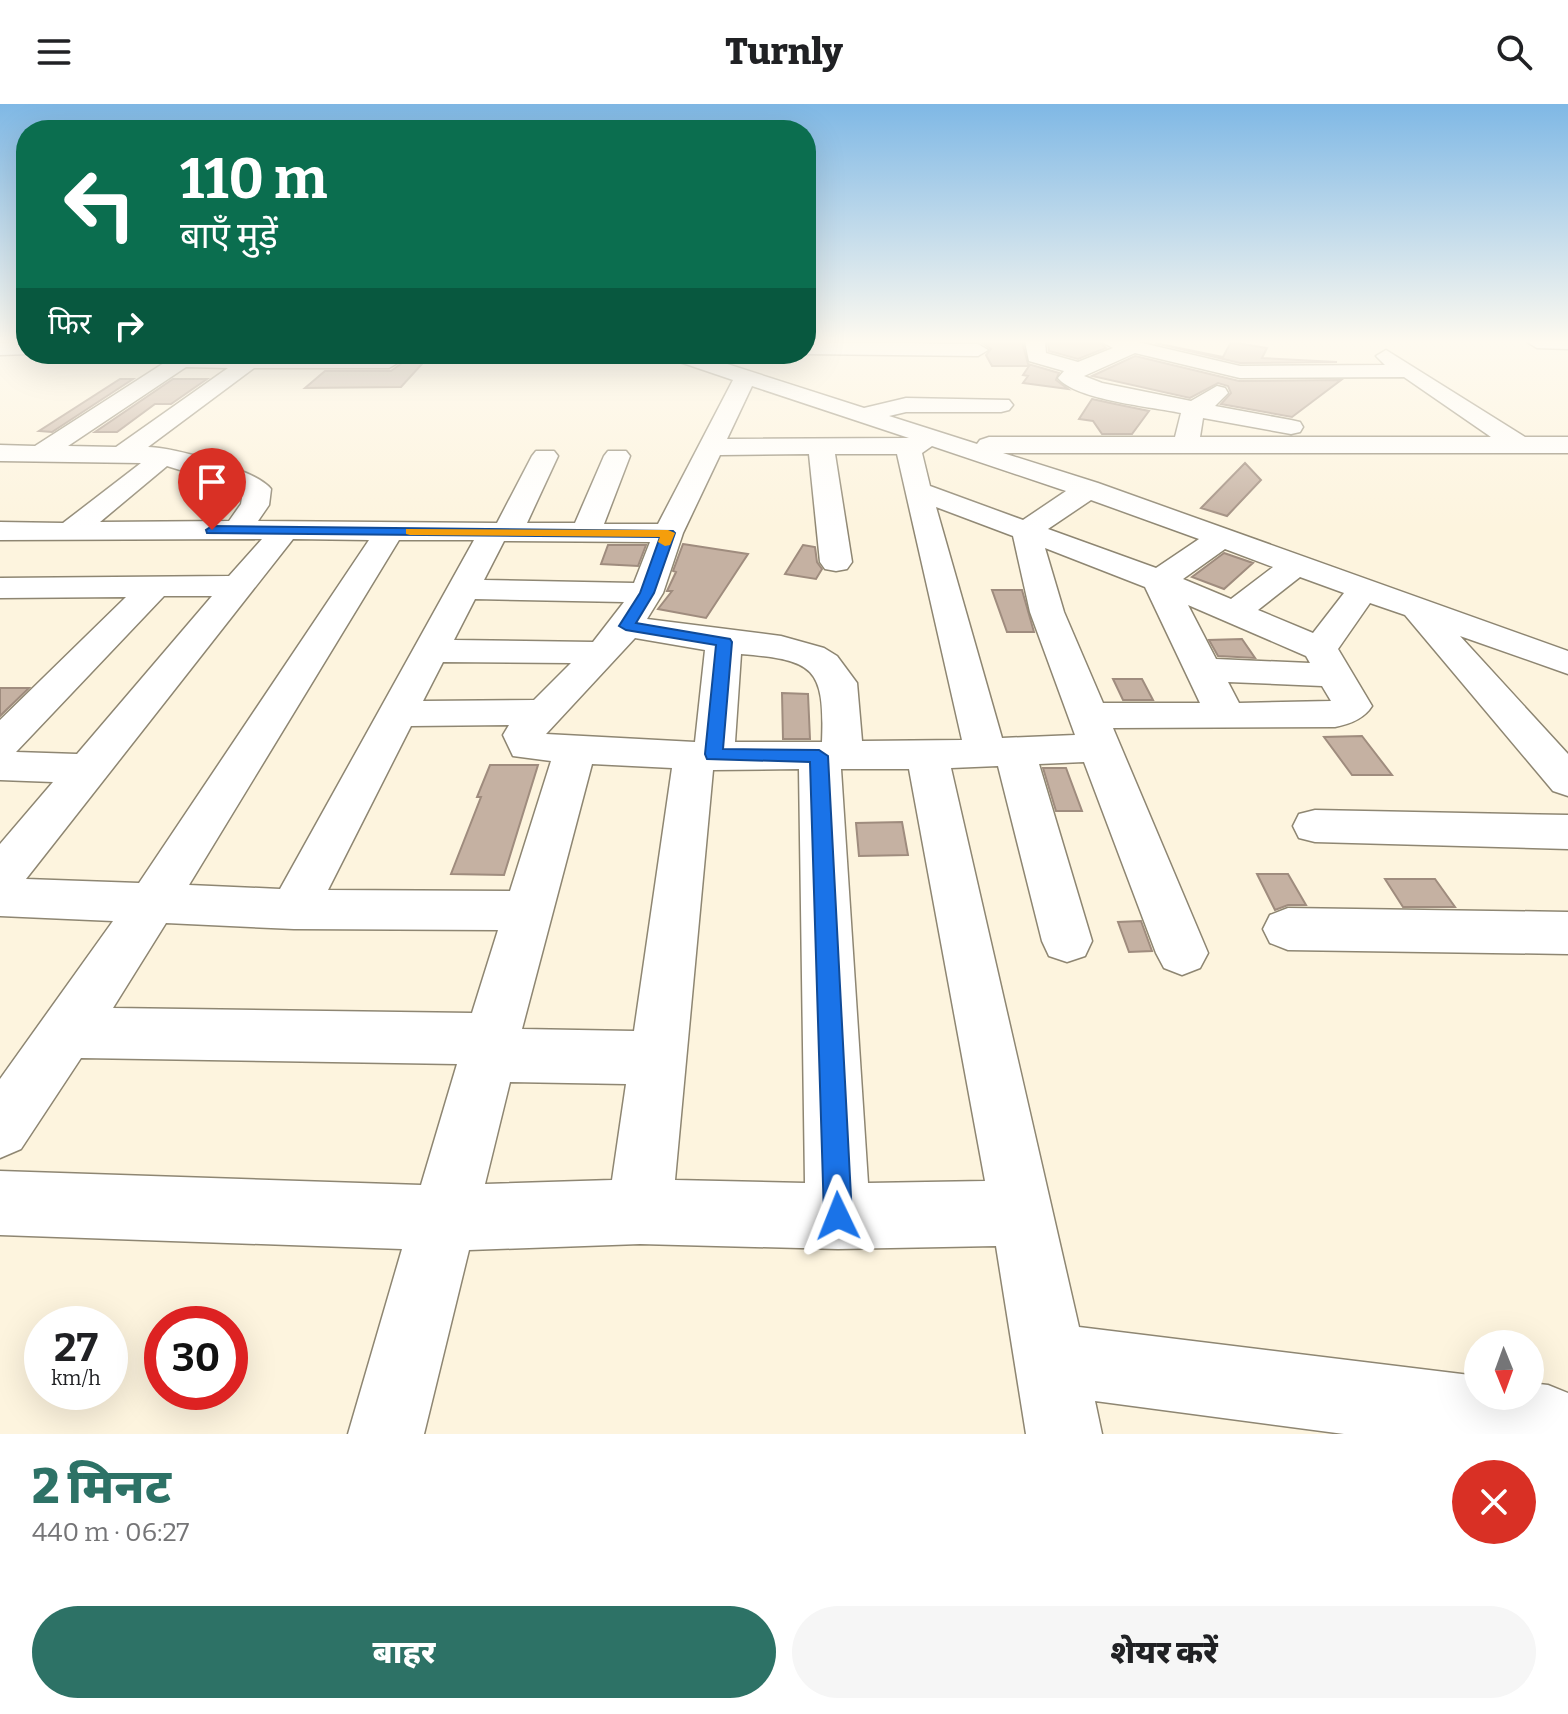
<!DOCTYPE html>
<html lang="hi">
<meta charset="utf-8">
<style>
:root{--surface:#fff;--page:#f6f6f6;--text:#202124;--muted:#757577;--accent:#2d7266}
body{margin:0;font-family:Bitter,"Noto Sans Devanagari",serif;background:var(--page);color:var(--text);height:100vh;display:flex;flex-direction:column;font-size:30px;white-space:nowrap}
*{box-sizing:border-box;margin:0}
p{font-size:26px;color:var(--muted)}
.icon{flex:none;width:44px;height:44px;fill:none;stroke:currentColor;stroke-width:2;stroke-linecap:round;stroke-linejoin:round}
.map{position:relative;height:1330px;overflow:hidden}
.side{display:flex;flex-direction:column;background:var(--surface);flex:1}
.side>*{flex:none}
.hud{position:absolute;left:16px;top:16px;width:800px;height:244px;border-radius:32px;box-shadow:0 8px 32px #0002;background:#0b6e4f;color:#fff;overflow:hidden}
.needle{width:52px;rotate:179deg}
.controls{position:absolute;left:1464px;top:1226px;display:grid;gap:16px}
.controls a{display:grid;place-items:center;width:80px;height:80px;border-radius:50%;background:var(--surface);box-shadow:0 8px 32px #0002;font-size:40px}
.speed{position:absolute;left:24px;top:1202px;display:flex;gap:16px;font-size:40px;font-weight:700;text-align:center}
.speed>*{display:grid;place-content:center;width:104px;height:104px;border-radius:50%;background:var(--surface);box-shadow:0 8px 32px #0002;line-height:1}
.speed small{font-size:20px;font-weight:400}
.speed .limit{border:12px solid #d22;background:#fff;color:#111}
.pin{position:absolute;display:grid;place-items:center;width:68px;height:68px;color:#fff;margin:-82px -34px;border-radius:50% 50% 50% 0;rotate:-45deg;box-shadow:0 0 8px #0007}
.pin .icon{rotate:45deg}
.me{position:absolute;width:88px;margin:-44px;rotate:358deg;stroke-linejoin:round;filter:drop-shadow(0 0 6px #0008)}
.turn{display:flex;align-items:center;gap:28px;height:168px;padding:0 32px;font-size:36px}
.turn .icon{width:104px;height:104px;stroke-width:2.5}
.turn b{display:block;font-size:56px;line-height:68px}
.then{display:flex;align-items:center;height:76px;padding:0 32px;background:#0003;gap:16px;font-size:30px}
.round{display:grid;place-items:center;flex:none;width:84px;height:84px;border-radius:42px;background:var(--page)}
.headline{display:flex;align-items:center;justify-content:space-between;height:136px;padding:0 32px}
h1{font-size:48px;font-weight:800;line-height:60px;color:var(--accent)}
.button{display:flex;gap:16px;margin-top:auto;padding:16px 32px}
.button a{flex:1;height:92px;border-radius:48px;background:var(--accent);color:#fff;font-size:32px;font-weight:800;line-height:92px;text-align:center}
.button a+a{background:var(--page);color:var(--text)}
header{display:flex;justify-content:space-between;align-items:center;height:104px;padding:0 32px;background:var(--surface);font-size:36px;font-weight:800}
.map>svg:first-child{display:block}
.building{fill:#c5b1a2;stroke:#9f8c7e;stroke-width:2}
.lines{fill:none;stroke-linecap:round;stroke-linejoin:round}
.minor-casing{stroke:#8e8672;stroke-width:3}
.minor{fill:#fff;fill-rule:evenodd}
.route{fill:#1a73e8;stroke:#114b97;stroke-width:2}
.slow{fill:#f59e0b}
</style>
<header><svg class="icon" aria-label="menu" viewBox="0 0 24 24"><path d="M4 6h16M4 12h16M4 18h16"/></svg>Turnly<svg class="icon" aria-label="search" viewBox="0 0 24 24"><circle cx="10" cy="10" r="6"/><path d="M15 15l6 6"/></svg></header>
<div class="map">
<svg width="1568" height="1330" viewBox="0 0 1568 1330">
<rect width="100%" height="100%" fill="#fdf4de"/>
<!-- building -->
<path class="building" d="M 981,238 L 1022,238 L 1028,260 L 1059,269 L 1056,276 L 1068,285 L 1023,279 L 1028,272 L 1023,271 L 1029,262 L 992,262 L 986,251 L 991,245 Z
M 1048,238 L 1099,238 L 1106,244 L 1078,255 L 1049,247 Z
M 1231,238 L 1267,244 L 1262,254 L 1337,258 L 1240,259 L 1155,239 L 1223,253 Z
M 403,250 L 431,250 L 401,283 L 305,284 L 325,267 L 391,267 L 402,259 L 399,254 Z
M 1135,252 L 1239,277 L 1341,276 L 1292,313 L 1221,300 L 1231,289 L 1228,282 L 1218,279 L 1190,294 L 1092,272 Z
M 120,275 L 133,275 L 52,328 L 39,327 Z
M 173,275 L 207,275 L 171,300 L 155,300 L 117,328 L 95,328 Z
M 1092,295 L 1115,300 L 1149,307 L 1132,330 L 1102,330 L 1093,317 L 1079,315 Z
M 1245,359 L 1261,376 L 1227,412 L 1201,404 Z
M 683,440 L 748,450 L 706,514 L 658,505 L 672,487 L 667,487 L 676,468 L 673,467 Z
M 608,441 L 646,441 L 638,462 L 601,460 Z
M 803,441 L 815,443 L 817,458 L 822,465 L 816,475 L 785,470 Z
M 1224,449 L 1253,459 L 1224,485 L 1192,473 Z
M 992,486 L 1022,486 L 1034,528 L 1007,528 Z
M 1242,535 L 1255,554 L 1218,552 L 1209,536 Z
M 1113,575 L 1142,575 L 1153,596 L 1123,596 Z
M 0,584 L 29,584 L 0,612 Z
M 782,589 L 808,590 L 810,635 L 783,635 Z
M 1362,632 L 1392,671 L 1352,671 L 1324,633 Z
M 490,661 L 538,661 L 504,771 L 451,770 L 481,693 L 477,693 Z
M 1043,664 L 1066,664 L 1082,707 L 1056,707 Z
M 902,718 L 908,751 L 859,752 L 856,719 Z
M 1257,770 L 1288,770 L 1306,801 L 1288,801 L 1275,806 Z
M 1385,775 L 1435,775 L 1455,803 L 1403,803 Z
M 1141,817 L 1152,847 L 1129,848 L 1118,818 Z"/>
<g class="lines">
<defs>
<path id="minor" d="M 806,238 L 978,240 L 988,246 L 978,252 L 806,250 Z
M 1025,238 L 1045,238 L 1046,249 L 1078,258 L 1113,244 L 1102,238 L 1138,238 L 1240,262 L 1385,261 L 1376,252 L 1386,246 L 1525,333 L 1568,333 L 1568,349 L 1003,349 L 1098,379 L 1568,547 L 1568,570 L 1460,532 L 1568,650 L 1568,692 L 1553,687 L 1405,511 L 1370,499 L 1338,545 L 1372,602 C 1364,615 1350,620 1335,623 L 1113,624 L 1208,849 L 1200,864 L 1182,871 L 1164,864 L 1156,849 L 1084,658 L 1039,660 L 1092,837 L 1085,852 L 1067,858 L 1049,852 L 1042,837 L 998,662 L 951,664 L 1079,1223 L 1478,1272 L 1478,1292 L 1530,1292 L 1530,1279 L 1548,1281 L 1568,1289 L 1568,1330 L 1344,1330 L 1095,1297 L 1102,1330 L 1026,1330 L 996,1142 L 838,1145 L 640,1140 L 469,1146 L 424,1330 L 348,1330 L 402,1145 L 0,1131 L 0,1067 L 421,1081 L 457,960 L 81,954 L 21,1045 L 0,1054 L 0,975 L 113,817 L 0,812 L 0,740 L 53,678 L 0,676 L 0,616 L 126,493 L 0,494 L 0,474 L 229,472 L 262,435 L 0,436 L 0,418 L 63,419 L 141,359 L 0,357 L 0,341 L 35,342 L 178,250 L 389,252 L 399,258 L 389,264 L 254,264 L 148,343 C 173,343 257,366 271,385 L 269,401 L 258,417 L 497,419 L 532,352 L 536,347 L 554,347 L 558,352 L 527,419 L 575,419 L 604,352 L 608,347 L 626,347 L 630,352 L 604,420 L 658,420 L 733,276 L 668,254 L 665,250 L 696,250 L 864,304 L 906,294 L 1009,296 L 1013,301 L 1009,306 L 1001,308 L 906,308 L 889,312 L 977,340 L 980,336 L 989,333 L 1175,333 L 1181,309 C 1153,303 1076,296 1058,274 L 1064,267 L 1029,257 ZM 1135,249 L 1240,274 L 1404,273 L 1491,333 L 1200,333 L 1203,314 L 1291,330 L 1300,328 L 1303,323 L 1300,318 L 1291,316 L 1215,302 L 1228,289 L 1225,284 L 1217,282 L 1191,297 L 1102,279 L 1084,272 ZM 186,263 L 228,264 L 116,343 L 68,342 ZM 752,282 L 909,334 L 727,335 ZM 932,342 L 1066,387 L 1023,416 L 930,382 L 922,349 ZM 809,350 L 820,458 L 825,465 L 836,467 L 847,465 L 852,458 L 835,350 L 897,350 L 962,636 L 862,637 L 857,579 L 837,552 L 824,544 L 781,532 L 647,515 L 663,489 L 683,429 L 720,351 ZM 167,362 L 229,381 L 243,388 L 241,400 L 229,417 L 100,418 ZM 1091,396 L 1199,435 L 1156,464 L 1048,425 ZM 936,403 L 1013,432 L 1030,508 L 1075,631 L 1002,634 ZM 293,435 L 369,436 L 139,779 L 26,775 ZM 399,436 L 474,436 L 280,785 L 189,781 ZM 504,437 L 650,438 L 634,479 L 484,476 ZM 1045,444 L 1145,483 L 1200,599 L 1103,599 L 1064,508 ZM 1225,445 L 1273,463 L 1231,495 L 1183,475 ZM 1300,473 L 1344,489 L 1313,529 L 1258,506 ZM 164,492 L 212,492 L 77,650 L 16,648 ZM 475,495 L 624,498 L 593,538 L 454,536 ZM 1188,501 L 1306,552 L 1310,559 L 1216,555 ZM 635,534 L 705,546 L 695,638 L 546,630 ZM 741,550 C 814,556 825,563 822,638 L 735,638 ZM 443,558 L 571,559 L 534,596 L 423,597 ZM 1228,578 L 1322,582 L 1331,597 L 1239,599 ZM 411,622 L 509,621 L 503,631 L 513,652 L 551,657 L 510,787 L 328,786 ZM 592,660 L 672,664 L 634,927 L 522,925 ZM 799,665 L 805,1079 L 675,1076 L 713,666 ZM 841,665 L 909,665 L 985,1077 L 868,1079 ZM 166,819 L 294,825 L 498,826 L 472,909 L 113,904 ZM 510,978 L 626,980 L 612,1076 L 485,1080 Z
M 1527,238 L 1568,238 L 1568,245 L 1537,244 Z
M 0,239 L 26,239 L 26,250 L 30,250 L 0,251 Z
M 1315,706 L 1568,711 L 1568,745 L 1315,738 L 1299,734 L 1293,722 L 1299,710 Z
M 1288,804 L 1568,808 L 1568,850 L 1288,846 L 1270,839 L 1263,825 L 1270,811 Z"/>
</defs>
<!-- minor casing -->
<use href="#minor" class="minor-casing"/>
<!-- minor -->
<use href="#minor" class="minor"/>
</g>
<!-- sky -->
<linearGradient id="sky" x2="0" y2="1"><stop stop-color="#7fb8e5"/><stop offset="0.56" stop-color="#fefaf0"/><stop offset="1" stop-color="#fefaf0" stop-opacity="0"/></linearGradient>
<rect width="1568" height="424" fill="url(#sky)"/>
<!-- route -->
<path class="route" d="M 212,422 L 673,427 L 675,429 L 654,489 L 636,519 L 730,535 L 732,538 L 723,645 L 819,646 L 828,652 L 852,1112 L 848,1122 L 838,1126 L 828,1122 L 824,1112 L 810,658 L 707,655 L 705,650 L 716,541 L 626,526 L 619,522 L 640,489 L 660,433 L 207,429 L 206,426 Z"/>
<!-- slow -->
<path class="slow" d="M 406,425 L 668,426 L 675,429 L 670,441 L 665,442 L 658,438 L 660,433 L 410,431 L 406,430 Z"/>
</svg>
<div class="controls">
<a><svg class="needle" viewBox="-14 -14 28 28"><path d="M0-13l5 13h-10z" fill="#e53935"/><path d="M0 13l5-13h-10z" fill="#757577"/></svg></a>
</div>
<div class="speed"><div>27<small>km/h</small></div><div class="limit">30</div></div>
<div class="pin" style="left:212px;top:426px;background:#d93025"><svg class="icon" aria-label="arrive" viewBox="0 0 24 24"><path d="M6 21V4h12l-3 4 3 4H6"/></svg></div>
<svg class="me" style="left:838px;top:1112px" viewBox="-20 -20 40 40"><path d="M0-17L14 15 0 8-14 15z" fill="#1a73e8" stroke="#fff" stroke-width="4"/></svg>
<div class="hud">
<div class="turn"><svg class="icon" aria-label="left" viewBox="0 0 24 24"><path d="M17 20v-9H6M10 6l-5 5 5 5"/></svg><div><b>110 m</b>बाएँ मुड़ें</div></div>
<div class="then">फिर<svg class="icon" aria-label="right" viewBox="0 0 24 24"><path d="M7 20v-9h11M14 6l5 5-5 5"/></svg></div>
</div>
</div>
<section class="side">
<div class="headline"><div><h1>2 मिनट</h1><p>440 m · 06:27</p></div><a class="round" style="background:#d93025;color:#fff"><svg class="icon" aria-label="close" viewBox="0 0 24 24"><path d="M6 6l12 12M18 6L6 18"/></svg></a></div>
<div class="button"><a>बाहर</a><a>शेयर करें</a></div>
</section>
